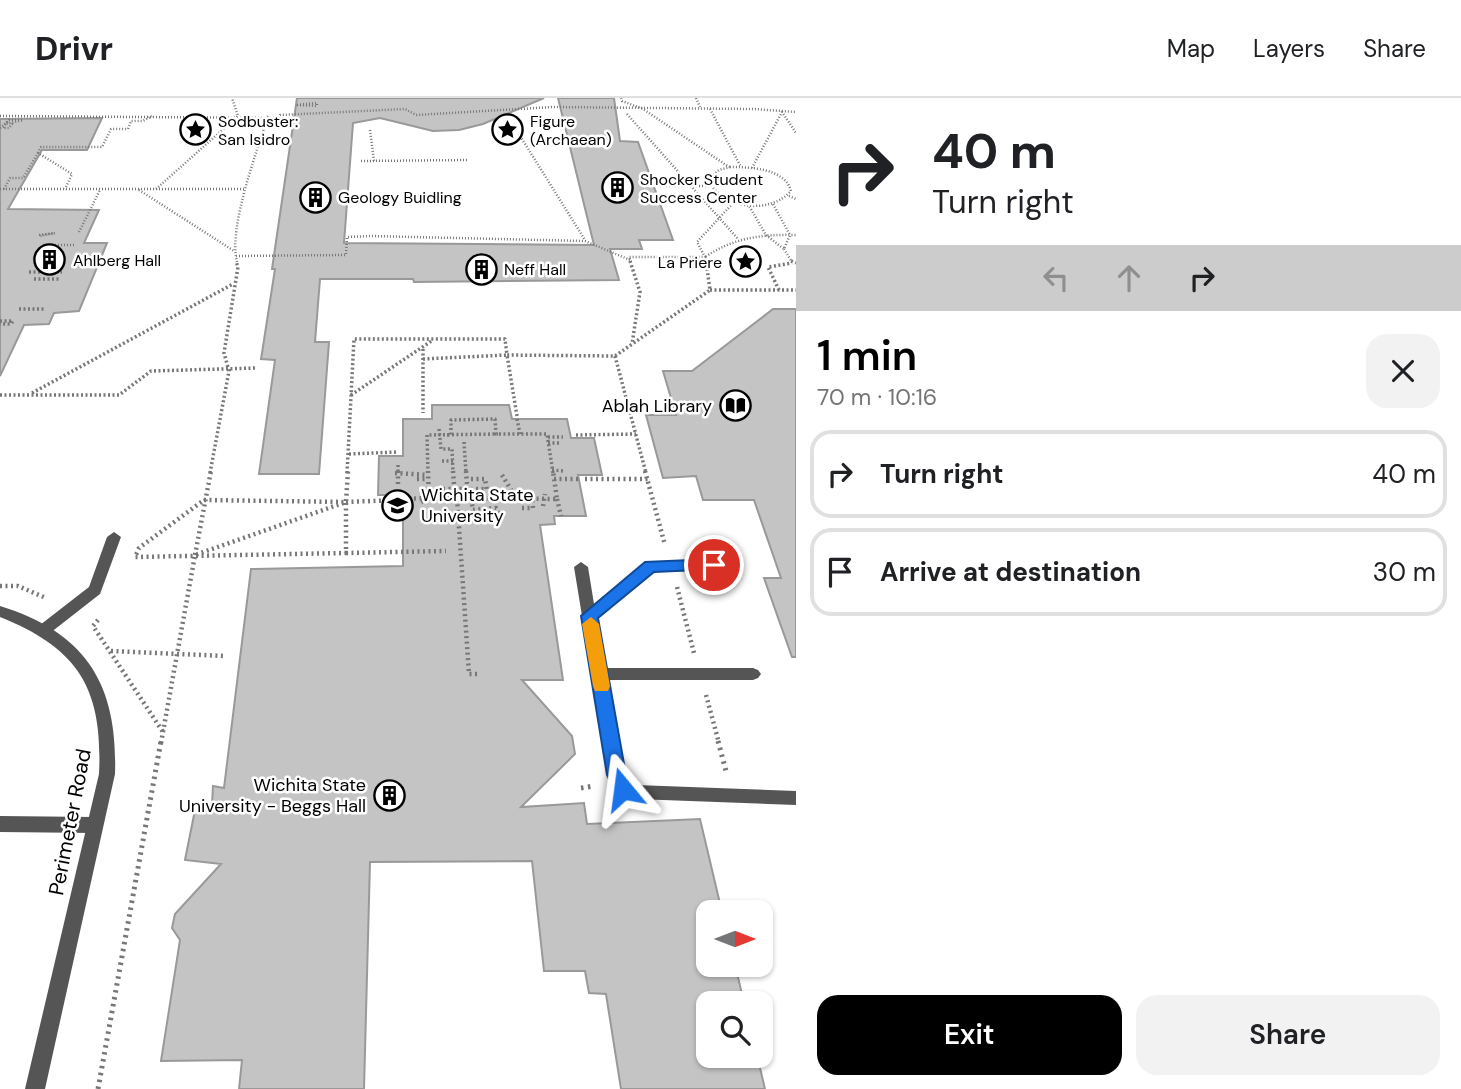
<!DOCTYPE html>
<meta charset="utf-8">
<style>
:root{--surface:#fff;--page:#f2f2f2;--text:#202124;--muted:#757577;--line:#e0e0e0;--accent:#000}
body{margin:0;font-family:"DM Sans",sans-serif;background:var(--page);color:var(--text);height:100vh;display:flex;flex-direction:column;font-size:26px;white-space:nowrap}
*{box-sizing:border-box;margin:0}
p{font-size:23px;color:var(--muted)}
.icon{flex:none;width:38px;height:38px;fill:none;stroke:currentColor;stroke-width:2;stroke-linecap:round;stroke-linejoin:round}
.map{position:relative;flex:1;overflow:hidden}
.sheet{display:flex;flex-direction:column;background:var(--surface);width:665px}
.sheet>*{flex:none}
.top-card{background:#fff;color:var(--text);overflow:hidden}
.needle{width:46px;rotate:90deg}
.tools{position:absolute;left:696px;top:802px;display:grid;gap:14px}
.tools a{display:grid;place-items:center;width:77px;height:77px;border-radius:14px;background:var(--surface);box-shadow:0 2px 5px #0004;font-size:35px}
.pin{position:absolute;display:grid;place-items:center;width:60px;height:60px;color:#fff;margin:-30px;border:4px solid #fff;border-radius:50%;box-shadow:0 2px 7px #0007}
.me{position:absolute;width:77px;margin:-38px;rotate:344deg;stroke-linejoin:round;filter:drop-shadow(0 0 5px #0008)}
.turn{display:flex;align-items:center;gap:24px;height:147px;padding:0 21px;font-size:32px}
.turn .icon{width:91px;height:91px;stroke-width:2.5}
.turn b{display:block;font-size:49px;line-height:60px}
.lanes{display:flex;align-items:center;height:66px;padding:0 21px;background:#0003;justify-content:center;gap:35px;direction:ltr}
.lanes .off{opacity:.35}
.round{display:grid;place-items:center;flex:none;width:74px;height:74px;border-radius:21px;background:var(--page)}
.head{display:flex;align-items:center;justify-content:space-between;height:119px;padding:0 21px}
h1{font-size:42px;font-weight:600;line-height:52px;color:var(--accent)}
.cta{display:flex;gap:14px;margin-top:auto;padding:14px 21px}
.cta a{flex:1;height:80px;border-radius:21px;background:var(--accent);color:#fff;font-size:28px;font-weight:600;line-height:80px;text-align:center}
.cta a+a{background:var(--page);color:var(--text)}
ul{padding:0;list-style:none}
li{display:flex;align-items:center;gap:21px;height:88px;margin:0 14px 10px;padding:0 7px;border:4px solid var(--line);border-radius:21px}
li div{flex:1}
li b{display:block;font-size:26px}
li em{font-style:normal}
header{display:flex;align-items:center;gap:42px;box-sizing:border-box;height:98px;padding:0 35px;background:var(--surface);border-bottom:2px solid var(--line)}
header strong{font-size:33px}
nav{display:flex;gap:38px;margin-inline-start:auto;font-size:24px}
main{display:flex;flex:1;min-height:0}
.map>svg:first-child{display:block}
.building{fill:#c4c4c4;stroke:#999;stroke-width:2}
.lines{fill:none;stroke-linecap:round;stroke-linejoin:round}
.path-far3{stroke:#777;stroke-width:2.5;stroke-dasharray:1 2;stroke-linecap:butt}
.path-far2{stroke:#777;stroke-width:3.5;stroke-dasharray:2 2.5;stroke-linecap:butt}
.path-far1{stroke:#777;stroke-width:4.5;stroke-dasharray:2 3.5;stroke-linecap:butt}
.path{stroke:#777;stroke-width:5;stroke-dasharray:2.5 4.5;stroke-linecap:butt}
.lane{fill:#555;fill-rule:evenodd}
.street{fill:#555;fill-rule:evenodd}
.route{fill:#1a73e8;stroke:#114b97;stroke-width:2}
.slow{fill:#f59e0b}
.labels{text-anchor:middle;stroke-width:5;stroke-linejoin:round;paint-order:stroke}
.far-poi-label{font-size:16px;fill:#000;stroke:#fff;text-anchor:start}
.poi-label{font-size:18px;fill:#000;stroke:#fff;text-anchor:end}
.near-street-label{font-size:21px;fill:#000;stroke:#fff}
</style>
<header>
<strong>Drivr</strong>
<nav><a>Map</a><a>Layers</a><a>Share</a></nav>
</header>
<main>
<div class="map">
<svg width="796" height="991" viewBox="0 0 796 991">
<rect width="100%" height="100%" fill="#fff"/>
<!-- building -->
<path class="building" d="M 297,0 L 544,0 L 483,26 L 459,32 L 433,33 L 380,20 L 353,25 L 344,145 L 594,147 L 558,0 L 614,0 L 620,43 L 638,44 L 673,142 L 639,142 L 642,151 L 610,151 L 619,182 L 414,184 L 413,181 L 320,181 L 315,244 L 329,244 L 319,376 L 259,376 L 275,262 L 261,261 L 262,255 L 275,171 L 272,171 Z
M 102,20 L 87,52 L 42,52 L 8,111 L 99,112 L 84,145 L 107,145 L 79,213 L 54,215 L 49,226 L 24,227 L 0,278 L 0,21 Z
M 773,211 L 796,211 L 796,559 L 792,559 L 764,480 L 781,480 L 754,402 L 703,402 L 696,378 L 663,380 L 646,317 L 676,317 L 663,273 L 692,273 Z
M 432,307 L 509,307 L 512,321 L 567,321 L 571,340 L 594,340 L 602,377 L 578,377 L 586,418 L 554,418 L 555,426 L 540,427 L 563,582 L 522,582 L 572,638 L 575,656 L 521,709 L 584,705 L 587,726 L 700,721 L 722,814 L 709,814 L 709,866 L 735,866 L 744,905 L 709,905 L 709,957 L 757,957 L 765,991 L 621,991 L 606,896 L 589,895 L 585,873 L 544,873 L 532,763 L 370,764 L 364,991 L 239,991 L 242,962 L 161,963 L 180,842 L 172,830 L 175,816 L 221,766 L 185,762 L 196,707 L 212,706 L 213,688 L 224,690 L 251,471 L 403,468 L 403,397 L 378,397 L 379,358 L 403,358 L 403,321 L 432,321 Z"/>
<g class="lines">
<!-- path-far3 -->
<path class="path-far3" d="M 621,0 L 622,3 L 643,11 L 729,69
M 696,0 L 701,11
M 316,5 L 296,7 L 317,8 L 317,5
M 710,11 L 741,69
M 627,16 L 738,141
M 0,18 L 279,20 L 280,17 L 405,11 L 416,17 L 553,9 L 754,11 L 796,14
M 9,22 L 23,22 L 6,26 Z
M 0,30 L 7,24 L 3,30 L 9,30 L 13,25
M 370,32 L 374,63
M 517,33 L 585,142
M 38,55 L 41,49 L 102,49 L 111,31 L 128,31 L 131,23 L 143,23 L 152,18
M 361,63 L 469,62
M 730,69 C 749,69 785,70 791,93 C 770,117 722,111 708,82 L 719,72 Z
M 752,70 L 782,14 L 796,35
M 657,88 L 709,88
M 0,91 L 246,91
M 4,91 L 10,80 L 23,80 L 38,55 L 72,76 L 65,91
M 156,91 L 238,18 L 232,0
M 139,92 L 234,153
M 789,98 L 796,101
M 748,106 L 766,137 L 784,151 L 790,137 L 773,106
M 79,134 L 100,92
M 39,137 L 55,135 L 40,138
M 43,147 L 75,147
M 784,151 L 792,164
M 236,158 L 346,157 L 347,139 L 371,138 L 585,143 L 630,162
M 237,164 C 228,130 257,53 268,18
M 631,164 L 629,159 L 705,159 L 697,144 L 735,103
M 706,164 L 705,159 C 733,140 762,136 796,137"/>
<!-- path-far2 -->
<path class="path-far2" d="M 630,163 L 640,194 L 632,246
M 791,163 L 796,165
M 29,174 L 62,174
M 34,181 L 60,181
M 710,192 L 796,192
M 779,192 L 768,169 L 792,165
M 19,211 L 46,211
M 0,223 L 13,223 L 11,226 L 0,226
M 423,251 L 423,315
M 615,258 L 646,375
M 423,261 L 507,257 L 517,318
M 32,295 L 233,186
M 0,297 L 119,297 L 151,273 L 255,270
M 351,297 L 433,242
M 517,321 L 520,336
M 439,331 L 441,351 L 452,351 L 453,375
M 447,337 L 451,337 L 451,322 L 495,321 L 496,336 L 547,336 L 553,375
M 576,337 L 636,336
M 548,339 L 563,339
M 464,344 L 466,375
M 548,345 L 559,345
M 349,356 L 397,354
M 442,363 L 453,363
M 398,367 L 398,375
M 552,372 L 564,373
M 210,375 L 229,273 L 224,255 L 238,169 L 236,163
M 347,375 L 354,241 L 505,241 L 507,257 L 615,258 L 710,192 L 706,163
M 428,375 L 427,337 L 498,336"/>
<!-- path-far1 -->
<path class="path-far1" d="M 398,373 L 398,387
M 428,373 L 429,402
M 453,373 L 455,400
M 466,373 L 468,400
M 645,373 L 665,447
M 395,375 L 428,377
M 502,377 L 516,400
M 417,381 L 428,381
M 471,381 L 485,381 L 487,393
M 554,381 L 578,381
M 585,381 L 648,381
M 497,393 L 498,400
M 441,400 L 441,391 L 487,391
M 403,401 L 425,400
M 471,401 L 473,412 L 496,410 L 500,416
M 557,401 L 561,418
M 204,402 L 346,404 L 346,455 L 135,459 L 139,450 Z
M 346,404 L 397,402
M 421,404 L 429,400 L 458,400
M 543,408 L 545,396
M 522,410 L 533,410 L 532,401
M 346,455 L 446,453
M 195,457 L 211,373
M 0,488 L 18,488 L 46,500
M 677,489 L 694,555
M 98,522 L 93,528 L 163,634
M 111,553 L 225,558
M 477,576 L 469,576 L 457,400 L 557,401 L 553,373
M 706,597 L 719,645
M 161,645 L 195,457 L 346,404 L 348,373"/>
<!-- path -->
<path class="path" d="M 718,643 L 726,673
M 581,690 L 594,688
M 98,991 L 161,643"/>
<!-- lane -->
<path class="lane" d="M 114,434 L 121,439 L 100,496 L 50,535 L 40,535 L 38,531 L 40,527 L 89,489 L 107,439 Z
M 735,462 L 742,467 L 735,472 L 653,474 L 597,520 L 605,570 L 753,570 L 758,572 L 761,576 L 758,580 L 753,582 L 608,582 L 624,676 L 628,685 L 636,687 L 796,693 L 796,707 L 636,701 L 617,696 L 608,677 L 574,469 L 581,464 L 588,469 L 594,506 L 645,465 Z
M 0,718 L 94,719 L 100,721 L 103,727 L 100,733 L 94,735 L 0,734 Z"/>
<!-- street -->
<path class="street" d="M 0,508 C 87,535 118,587 115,676 L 45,991 L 25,991 L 99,676 C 103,592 80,551 0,519 Z"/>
</g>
<!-- route -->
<path class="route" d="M 714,461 L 719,463 L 722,467 L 719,471 L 654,474 L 598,520 L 626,677 L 632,691 L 629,696 L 623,699 L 616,696 L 607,677 L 581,518 L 645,464 Z"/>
<!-- slow -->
<path class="slow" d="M 591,519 L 599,526 L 610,588 L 608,593 L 595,593 L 593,588 L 582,526 Z"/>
<!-- icons -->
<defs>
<symbol id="sight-ring" viewBox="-11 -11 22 22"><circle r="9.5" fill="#fff" stroke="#000" stroke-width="1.5"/><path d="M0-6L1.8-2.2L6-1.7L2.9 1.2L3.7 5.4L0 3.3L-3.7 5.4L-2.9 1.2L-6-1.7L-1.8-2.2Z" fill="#000"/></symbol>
<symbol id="building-ring" viewBox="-11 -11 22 22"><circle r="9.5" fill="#fff" stroke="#000" stroke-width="1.5"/><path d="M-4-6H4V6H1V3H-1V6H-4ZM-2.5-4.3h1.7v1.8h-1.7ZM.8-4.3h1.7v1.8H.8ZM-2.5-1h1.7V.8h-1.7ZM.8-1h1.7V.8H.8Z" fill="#000"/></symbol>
<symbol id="library-ring" viewBox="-11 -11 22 22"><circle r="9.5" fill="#fff" stroke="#000" stroke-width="1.5"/><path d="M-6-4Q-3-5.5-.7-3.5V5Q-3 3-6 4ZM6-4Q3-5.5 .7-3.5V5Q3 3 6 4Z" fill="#000"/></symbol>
<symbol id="university-ring" viewBox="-11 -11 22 22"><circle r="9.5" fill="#fff" stroke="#000" stroke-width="1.5"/><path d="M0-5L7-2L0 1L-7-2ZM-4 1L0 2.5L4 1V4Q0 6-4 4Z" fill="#000"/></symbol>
</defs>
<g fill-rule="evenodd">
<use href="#sight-ring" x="178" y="14" width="35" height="35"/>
<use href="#sight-ring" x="490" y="14" width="35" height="35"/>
<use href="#building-ring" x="600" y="72" width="35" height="35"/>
<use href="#building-ring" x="298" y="82" width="35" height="35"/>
<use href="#building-ring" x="32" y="144" width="35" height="35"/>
<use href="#sight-ring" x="728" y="146" width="35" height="35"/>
<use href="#building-ring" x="464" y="154" width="35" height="35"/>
<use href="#library-ring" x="718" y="290" width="35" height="35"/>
<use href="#university-ring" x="380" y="390" width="35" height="35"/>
<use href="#building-ring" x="372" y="680" width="35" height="35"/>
</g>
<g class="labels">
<!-- far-poi labels -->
<g class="far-poi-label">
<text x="218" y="29">Sodbuster:<tspan x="218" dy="18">San Isidro</tspan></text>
<text x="530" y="29">Figure<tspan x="530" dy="18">(Archaean)</tspan></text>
<text x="640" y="87">Shocker Student<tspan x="640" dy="18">Success Center</tspan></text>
<text x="338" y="105">Geology Buidling</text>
<text x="73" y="168">Ahlberg Hall</text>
<text x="722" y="170" text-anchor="end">La Priere</text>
<text x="504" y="177">Neff Hall</text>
</g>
<!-- poi labels -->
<g class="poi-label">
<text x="712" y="314">Ablah Library</text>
<text x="421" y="403" text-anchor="start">Wichita State<tspan x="421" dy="21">University</tspan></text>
<text x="366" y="693">Wichita State<tspan x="366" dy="21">University - Beggs Hall</tspan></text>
</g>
<!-- near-street labels -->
<g class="near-street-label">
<text transform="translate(70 724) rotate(-79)" y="7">Perimeter Road</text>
</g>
</g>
</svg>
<div class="tools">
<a><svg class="needle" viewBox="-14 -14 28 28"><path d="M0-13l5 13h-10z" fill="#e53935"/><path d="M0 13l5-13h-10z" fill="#757577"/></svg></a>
<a><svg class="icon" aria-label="search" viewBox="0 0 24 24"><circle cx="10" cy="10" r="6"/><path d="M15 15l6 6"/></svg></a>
</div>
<div class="pin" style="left:714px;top:467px;background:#d93025"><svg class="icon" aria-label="arrive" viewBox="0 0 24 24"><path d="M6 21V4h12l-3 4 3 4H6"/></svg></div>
<svg class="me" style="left:623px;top:691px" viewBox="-20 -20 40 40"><path d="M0-17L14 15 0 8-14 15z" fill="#1a73e8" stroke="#fff" stroke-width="4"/></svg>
</div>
<section class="sheet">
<div class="top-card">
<div class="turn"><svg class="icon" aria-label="right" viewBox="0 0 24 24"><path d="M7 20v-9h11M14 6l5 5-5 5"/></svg><div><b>40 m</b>Turn right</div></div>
<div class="lanes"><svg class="icon off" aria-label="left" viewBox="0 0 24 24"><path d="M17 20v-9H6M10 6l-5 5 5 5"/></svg><svg class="icon off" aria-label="ahead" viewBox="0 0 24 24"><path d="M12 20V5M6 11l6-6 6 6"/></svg><svg class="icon" aria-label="right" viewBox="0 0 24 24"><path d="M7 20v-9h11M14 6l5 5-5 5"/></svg></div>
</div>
<div class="head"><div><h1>1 min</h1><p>70 m · 10:16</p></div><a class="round"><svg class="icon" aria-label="close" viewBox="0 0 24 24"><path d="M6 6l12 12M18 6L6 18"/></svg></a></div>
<ul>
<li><svg class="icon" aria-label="right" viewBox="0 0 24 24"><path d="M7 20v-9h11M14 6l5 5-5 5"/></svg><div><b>Turn right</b></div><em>40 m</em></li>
<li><svg class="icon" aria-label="arrive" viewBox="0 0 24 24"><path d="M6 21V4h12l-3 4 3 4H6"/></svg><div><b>Arrive at destination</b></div><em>30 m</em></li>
</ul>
<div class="cta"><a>Exit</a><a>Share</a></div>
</section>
</main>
